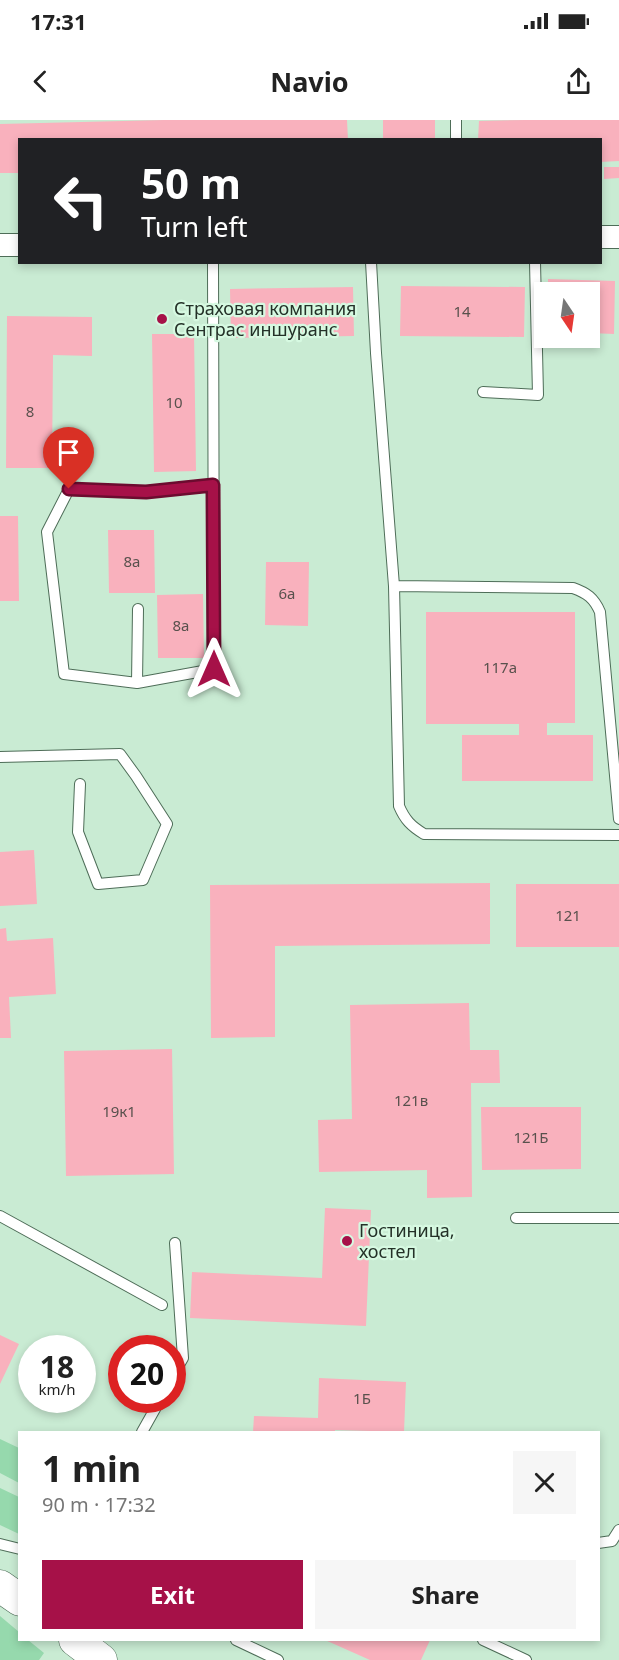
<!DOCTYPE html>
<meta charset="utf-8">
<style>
:root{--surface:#fff;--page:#f6f6f6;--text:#222;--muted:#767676;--accent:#a61148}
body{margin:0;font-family:"Noto Sans",sans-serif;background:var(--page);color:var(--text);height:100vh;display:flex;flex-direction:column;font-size:22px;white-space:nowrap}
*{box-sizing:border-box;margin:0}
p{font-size:20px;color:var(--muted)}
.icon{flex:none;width:33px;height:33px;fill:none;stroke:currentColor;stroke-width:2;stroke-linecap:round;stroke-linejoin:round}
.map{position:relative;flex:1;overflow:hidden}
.details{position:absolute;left:18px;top:1311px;width:582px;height:210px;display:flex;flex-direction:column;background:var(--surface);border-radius:0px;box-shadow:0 3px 9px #0003}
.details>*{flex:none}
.banner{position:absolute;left:18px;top:18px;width:584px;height:126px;border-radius:0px;box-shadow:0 3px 9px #0003;background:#202124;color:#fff;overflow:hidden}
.needle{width:39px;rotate:167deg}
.controls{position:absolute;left:534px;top:162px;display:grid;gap:12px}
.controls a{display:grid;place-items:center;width:66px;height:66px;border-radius:0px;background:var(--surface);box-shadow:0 3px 9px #0003;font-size:30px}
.speed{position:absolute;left:18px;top:1215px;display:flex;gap:12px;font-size:30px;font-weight:700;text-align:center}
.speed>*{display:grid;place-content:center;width:78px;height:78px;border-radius:50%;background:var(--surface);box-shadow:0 3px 9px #0003;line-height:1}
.speed small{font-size:15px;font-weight:400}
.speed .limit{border:9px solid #d22;background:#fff;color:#111}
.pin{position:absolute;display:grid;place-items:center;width:51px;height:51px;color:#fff;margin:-62px -26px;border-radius:50% 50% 50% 0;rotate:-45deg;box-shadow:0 0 6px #0007}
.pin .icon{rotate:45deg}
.me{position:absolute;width:66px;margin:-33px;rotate:0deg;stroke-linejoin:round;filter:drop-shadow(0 0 4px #0008)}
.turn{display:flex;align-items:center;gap:21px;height:126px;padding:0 24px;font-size:27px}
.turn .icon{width:78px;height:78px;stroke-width:2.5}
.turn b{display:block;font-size:42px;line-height:51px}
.round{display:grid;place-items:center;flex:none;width:63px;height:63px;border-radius:0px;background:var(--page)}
.overview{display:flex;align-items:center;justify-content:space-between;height:102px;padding:0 24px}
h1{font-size:36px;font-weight:700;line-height:45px}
.cta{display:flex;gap:12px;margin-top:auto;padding:12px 24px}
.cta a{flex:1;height:69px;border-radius:0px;background:var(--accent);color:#fff;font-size:24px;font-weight:700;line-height:69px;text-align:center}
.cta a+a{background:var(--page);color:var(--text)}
.status{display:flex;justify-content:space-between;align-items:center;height:42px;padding:0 30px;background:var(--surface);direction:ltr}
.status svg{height:16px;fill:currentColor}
header{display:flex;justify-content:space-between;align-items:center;height:78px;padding:0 24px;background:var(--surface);font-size:27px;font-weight:700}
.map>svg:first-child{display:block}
.green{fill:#96d9ad}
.building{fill:#f9b1bd}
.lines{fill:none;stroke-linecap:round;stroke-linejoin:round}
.lane-casing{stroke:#4e6d58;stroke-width:12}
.street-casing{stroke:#4e6d58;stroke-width:24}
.secondary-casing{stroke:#4e6d58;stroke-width:33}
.lane{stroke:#fff;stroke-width:10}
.street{stroke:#fff;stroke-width:22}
.secondary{stroke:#fff;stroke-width:32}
.route-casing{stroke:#6c0b2f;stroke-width:15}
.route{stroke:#a61148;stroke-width:10}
.poi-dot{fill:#a61148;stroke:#d6f9e1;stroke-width:2}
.labels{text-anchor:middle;stroke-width:4.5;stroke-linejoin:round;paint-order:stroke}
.number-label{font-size:15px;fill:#59514d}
.poi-label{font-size:18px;fill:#243128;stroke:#d6f9e1;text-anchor:start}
</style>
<div class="status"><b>17:31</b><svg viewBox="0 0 49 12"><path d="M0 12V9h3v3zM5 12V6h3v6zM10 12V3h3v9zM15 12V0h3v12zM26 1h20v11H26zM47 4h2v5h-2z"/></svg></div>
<header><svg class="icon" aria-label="back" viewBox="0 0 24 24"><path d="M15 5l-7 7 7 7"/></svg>Navio<svg class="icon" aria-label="share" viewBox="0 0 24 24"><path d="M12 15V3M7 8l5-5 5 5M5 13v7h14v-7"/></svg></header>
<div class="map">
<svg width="619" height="1540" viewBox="0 0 619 1540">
<rect width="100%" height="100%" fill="#c9ebd3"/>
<!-- green -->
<path class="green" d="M 0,1319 L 19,1328 L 19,1363 L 0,1353 Z
M 0,1368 L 19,1377 L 19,1414 L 0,1405 Z
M 0,1496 L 19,1512 L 20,1520 L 28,1520 L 44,1533 L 39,1540 L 0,1540 Z"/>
<!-- building -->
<path class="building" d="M 164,0 L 347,0 L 348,20 L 20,20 L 20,53 L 0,53 L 0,4 Z
M 383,0 L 435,0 L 435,20 L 383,20 Z
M 525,0 L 619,0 L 619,41 L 600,42 L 600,20 L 478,20 L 479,1 Z
M 604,47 L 619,47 L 619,58 L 604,59 Z
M 548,159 L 615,161 L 614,214 L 590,213 L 590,172 L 548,172 Z
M 401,166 L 525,167 L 524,217 L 400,216 Z
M 353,167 L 354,216 L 231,218 L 230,169 Z
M 7,196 L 92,197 L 92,236 L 53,235 L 52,348 L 6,348 Z
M 152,214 L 194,214 L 196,351 L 154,352 Z
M 0,396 L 18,396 L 19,481 L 0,481 Z
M 108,410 L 154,410 L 155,473 L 109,473 Z
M 266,442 L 309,442 L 308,506 L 265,505 Z
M 203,474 L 204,538 L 158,538 L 157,475 Z
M 426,492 L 575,492 L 575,603 L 547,603 L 547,615 L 593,615 L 593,661 L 462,661 L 462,615 L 519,615 L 519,604 L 426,604 Z
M 34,730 L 37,784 L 0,786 L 0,732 Z
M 490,763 L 490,824 L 275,826 L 275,917 L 211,918 L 210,765 Z
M 516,764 L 619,764 L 619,827 L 516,827 Z
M 6,808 L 7,821 L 53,818 L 56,874 L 9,877 L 11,918 L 0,918 L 0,809 Z
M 469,883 L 470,930 L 499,930 L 500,963 L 471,963 L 472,1077 L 427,1078 L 427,1050 L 319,1052 L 318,1000 L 352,999 L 350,885 Z
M 172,929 L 174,1054 L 66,1056 L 64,931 Z
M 481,987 L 581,987 L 581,1049 L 482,1050 Z
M 325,1088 L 371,1090 L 366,1206 L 190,1198 L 192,1152 L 322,1158 Z
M 0,1215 L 19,1224 L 0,1264 Z
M 319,1258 L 406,1262 L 404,1312 L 335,1310 L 335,1312 L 253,1312 L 254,1296 L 318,1298 Z
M 325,1520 L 430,1520 L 421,1540 L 370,1540 Z"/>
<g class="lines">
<defs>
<path id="lane" d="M 456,20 L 456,0
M 213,142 L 214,549 L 137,563 L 64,554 L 47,412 L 69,369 L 145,372 L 213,365
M 371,142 L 376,233 L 394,466 L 399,686 C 405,700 411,706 424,714 L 619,715
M 483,272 L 538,275 L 535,142
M 394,466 L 573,468 C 587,473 594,478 600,492 L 619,699
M 137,563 L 138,489
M 0,637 L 120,634 L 136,656 L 167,704 L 143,760 L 98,764 L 78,712 L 80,664
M 0,1096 L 162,1185
M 516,1098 L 619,1098
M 172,1257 L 183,1238 L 175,1123
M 142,1312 L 160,1280
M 598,1423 L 612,1421 L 619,1410
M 0,1424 L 20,1429
M 236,1520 L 278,1540
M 483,1520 L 526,1540"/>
<path id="street" d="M 600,117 L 619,117
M 0,125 L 20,125"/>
<path id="secondary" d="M 0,1466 L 20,1480
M 75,1520 L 101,1540"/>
</defs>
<!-- lane casing -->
<use href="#lane" class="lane-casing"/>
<!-- street casing -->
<use href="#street" class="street-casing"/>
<!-- secondary casing -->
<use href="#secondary" class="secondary-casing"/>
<!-- lane -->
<use href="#lane" class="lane"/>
<!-- street -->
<use href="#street" class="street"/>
<!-- secondary -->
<use href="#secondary" class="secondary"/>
</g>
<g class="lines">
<defs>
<path id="route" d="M 69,369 L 146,372 L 213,365 L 214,549"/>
</defs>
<!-- route casing -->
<use href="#route" class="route-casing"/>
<!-- route -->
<use href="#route" class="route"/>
</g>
<!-- markers -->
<g class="poi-dot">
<circle cx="162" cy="199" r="6"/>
<circle cx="347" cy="1121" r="6"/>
</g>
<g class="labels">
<!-- number labels -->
<g class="number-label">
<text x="462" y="197">14</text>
<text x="174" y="288">10</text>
<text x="30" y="297">8</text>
<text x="132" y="447">8а</text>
<text x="287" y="479">6а</text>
<text x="181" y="511">8а</text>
<text x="500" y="553">117а</text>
<text x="568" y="801">121</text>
<text x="411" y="986">121в</text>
<text x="119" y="997">19к1</text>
<text x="531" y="1023">121Б</text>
<text x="362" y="1284">1Б</text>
</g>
<!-- poi labels -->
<g class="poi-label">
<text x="174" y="195">Страховая компания<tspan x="174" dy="21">Сентрас иншуранс</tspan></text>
<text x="359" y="1117">Гостиница,<tspan x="359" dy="21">хостел</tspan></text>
</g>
</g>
</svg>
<div class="controls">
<a><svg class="needle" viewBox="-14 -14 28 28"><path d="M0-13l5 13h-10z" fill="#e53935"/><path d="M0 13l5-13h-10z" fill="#767676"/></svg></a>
</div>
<div class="speed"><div>18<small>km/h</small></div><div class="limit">20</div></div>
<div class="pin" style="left:69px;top:369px;background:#d93025"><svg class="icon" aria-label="arrive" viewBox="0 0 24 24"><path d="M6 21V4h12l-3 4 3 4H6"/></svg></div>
<svg class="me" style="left:214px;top:549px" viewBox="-20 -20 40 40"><path d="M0-17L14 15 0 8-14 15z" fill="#a61148" stroke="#fff" stroke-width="4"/></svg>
<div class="banner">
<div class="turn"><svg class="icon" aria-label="left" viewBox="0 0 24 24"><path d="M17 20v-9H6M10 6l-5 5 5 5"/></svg><div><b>50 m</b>Turn left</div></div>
</div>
<section class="details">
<div class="overview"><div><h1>1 min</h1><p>90 m · 17:32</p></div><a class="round"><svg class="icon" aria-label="close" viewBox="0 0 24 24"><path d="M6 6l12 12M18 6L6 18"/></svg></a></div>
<div class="cta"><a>Exit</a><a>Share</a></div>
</section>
</div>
